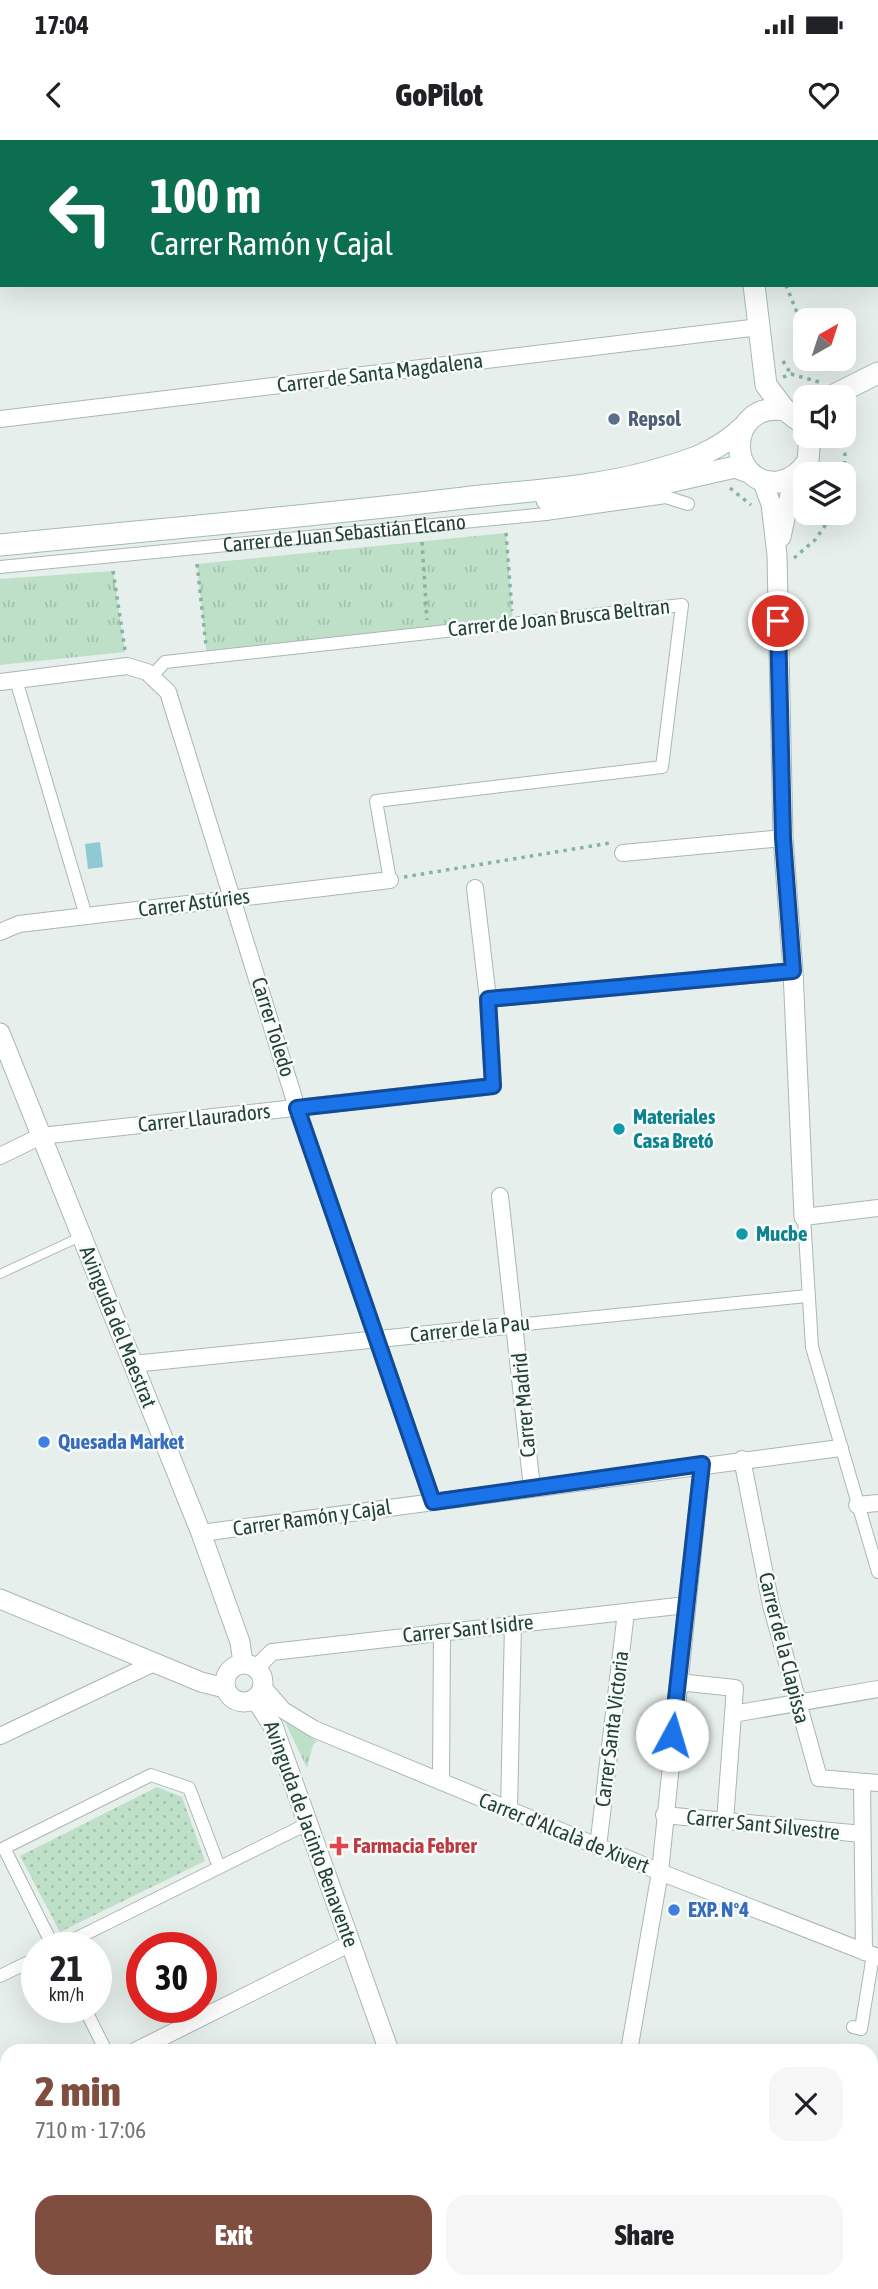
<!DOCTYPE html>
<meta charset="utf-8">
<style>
:root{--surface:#fff;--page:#f6f6f6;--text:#202124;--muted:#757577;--accent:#7f4e3f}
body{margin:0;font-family:"Asap Condensed",sans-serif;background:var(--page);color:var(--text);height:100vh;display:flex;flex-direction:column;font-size:26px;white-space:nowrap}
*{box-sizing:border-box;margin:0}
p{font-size:23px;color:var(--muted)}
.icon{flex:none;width:38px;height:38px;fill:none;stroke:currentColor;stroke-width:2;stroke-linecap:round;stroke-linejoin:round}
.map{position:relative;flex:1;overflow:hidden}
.drawer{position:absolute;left:0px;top:1904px;width:878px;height:245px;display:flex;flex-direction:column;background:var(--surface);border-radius:21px 21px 0 0;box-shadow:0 7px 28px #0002}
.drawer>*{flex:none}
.top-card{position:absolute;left:0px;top:0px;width:878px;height:147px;box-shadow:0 7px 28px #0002;background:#0b6e4f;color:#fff;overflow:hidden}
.needle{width:46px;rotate:39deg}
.buttons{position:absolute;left:793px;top:168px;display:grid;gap:14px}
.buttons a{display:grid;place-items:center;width:63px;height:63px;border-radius:14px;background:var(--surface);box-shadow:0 7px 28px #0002;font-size:35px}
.speed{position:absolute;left:21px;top:1792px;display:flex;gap:14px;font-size:35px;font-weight:700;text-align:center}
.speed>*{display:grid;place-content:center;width:91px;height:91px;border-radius:50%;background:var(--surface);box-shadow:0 7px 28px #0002;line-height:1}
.speed small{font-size:18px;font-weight:400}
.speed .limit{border:10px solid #d22;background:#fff;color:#111}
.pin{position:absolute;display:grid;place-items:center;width:60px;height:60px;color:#fff;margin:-30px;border:4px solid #fff;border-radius:50%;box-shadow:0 2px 7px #0007}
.me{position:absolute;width:77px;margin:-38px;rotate:6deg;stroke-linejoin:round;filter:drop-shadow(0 0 5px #0008)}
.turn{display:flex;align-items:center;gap:24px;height:147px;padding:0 35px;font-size:32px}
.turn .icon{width:91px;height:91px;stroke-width:2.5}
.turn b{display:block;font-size:49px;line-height:60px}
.round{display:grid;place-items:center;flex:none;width:74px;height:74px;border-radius:21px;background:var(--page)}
.headline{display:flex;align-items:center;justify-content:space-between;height:119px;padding:0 35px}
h1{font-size:42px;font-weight:800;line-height:52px;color:var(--accent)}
.action{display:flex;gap:14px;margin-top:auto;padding:14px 35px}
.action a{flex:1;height:80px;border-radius:21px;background:var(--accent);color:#fff;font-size:28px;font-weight:800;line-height:80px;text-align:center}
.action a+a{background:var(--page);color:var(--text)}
.status{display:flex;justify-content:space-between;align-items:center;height:49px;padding:0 35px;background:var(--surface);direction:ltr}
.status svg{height:19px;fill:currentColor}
header{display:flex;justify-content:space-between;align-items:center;height:91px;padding:0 35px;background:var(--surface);font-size:32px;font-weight:800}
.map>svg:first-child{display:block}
.grass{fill:url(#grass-tufts)}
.park{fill:url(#park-dots)}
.water{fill:#8ec9d4}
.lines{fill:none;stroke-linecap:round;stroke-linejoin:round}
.service-casing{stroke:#a8b8b2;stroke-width:10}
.pedestrian-casing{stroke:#a8b8b2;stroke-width:14}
.minor-casing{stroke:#a8b8b2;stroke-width:18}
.tertiary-casing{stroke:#a8b8b2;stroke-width:21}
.secondary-casing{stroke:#a4bbb3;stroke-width:23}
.path{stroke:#86b3a5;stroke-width:3.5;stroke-dasharray:3.5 5;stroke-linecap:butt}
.service{stroke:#fff;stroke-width:8}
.pedestrian{stroke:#fff;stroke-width:12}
.minor{stroke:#fff;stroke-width:16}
.tertiary{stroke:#fff;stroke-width:19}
.secondary{stroke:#fff;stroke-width:21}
.route-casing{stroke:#114b97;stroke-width:18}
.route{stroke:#1a73e8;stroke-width:12}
.service-dot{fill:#5c6f8a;stroke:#f7fbf9;stroke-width:2.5}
.culture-dot{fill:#0f9aa8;stroke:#f7fbf9;stroke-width:2.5}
.shop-dot{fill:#3f7fe0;stroke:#f7fbf9;stroke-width:2.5}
.health-dot{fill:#e0444e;stroke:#f7fbf9;stroke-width:2.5}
.labels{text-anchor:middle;stroke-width:5;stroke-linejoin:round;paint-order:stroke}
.street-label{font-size:21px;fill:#24423a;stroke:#f7fbf9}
.service-label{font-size:21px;font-weight:bold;fill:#4e5e75;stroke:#f7fbf9;text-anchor:start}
.culture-label{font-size:21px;font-weight:bold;fill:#0d838f;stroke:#f7fbf9;text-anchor:start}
.shop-label{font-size:21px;font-weight:bold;fill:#366cbe;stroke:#f7fbf9;text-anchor:start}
.health-label{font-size:21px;font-weight:bold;fill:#be3a42;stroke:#f7fbf9;text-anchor:start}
</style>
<div class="status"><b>17:04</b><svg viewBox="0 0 49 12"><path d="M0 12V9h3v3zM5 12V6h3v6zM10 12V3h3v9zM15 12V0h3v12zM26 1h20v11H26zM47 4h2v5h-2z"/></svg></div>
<header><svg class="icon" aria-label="back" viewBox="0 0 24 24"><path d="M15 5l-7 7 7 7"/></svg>GoPilot<svg class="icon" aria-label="heart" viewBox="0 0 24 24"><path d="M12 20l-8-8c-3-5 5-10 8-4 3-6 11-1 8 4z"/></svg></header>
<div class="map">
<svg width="878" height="2149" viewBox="0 0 878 2149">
<defs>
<pattern id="grass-tufts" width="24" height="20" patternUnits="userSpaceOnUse" patternTransform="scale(1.75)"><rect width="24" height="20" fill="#bfe0c8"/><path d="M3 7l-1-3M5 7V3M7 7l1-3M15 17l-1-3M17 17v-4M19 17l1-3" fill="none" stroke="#a4c1ad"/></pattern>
<pattern id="park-dots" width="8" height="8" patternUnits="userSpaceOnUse" patternTransform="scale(1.75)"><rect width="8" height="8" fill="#bfe0c8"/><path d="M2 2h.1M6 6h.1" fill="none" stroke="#a4c1ad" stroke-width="1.8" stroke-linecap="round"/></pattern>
</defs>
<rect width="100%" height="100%" fill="#e6efeb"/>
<!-- grass -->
<path class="grass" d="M 506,393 L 513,483 L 207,517 L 197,424 Z
M 113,431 L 125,512 L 0,525 L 0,439 Z
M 285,1582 L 317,1601 L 313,1605 L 307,1628 Z"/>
<!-- park -->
<path class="park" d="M 157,1647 L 182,1657 L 205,1721 L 60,1792 L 20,1716 Z"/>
<!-- water -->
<path class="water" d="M 100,702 L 103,727 L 88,729 L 85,704 Z"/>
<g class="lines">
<defs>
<path id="service" d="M 0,1134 L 80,1097"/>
<g id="pedestrian">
<path id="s1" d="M 0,427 L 546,374 L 666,357 L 688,364"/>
<path d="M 152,536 L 165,522 L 682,465 L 662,627 L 376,661 L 390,740"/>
<path d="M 16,540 L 86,776"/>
<path d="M 804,1077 L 812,1207 L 878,1432"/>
<path d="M 516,1185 L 807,1156"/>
<path d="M 54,1808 L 4,1708 L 151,1635 L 189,1648 L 219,1727"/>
<path d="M 57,1808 L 309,1683"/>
<path d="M 0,1836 L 37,1818"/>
<path d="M 84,1867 L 106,1911"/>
<path d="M 853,1887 L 861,1889 L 873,1815"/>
</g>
<path id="minor" d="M 0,279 L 759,187
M 0,542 L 127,526 L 147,532 L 168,552 L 297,968 L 433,1362
M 623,713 L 783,698
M 0,792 L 19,784 L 390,740
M 488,859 L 793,831
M 0,1016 L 41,996 L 493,946 L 488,859 L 475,748
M 500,1056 L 532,1348
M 804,1077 L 878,1068
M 133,1224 L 516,1185
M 742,1319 L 771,1465 L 819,1638 L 878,1643
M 857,1365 L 878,1363
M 201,1393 L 840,1308
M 256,1528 L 272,1512 L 686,1465
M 678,1542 L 735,1548 L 725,1681
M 263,1547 L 283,1570 L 314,1589 L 660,1732 L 878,1817
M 733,1574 L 878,1549
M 0,1596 L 154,1523
M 441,1642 L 442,1492
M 862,1642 L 864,1812
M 509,1670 L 513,1484
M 664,1675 L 862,1694
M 598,1707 L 626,1472
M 135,1911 L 351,1803
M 629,1911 L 660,1732 L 702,1324
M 0,1987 L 7,1983
M 0,2007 L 7,2019
M 872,2100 L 878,2101
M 74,2142 L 78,2149
M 118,2149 L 134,2142
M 590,2149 L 591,2142"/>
<path id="tertiary" d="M 762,340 L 771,364 L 777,415 L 783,698 L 793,831 L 804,1077
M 781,397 L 791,350 L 798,334
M 0,893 L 201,1393 L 240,1502 L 243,1523
M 0,1459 L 201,1542 L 225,1548
M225 1543a19 19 0 1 1 38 0a19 19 0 1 1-38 0Z
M 255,1558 L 273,1586 L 389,1911
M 464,2142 L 466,2149"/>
<path id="secondary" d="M 728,0 L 728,2
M 754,145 L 766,245 L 785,270
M 830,257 L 878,233
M 805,285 L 785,270 C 725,261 726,346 778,342 C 791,340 801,332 808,321 L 810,296
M 547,360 L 638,349 L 735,327 L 751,333
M 0,405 C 152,390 303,377 455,359 C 518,351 587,349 649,332 C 685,322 717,313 743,287"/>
</defs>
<!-- service casing -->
<use href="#service" class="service-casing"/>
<!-- pedestrian casing -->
<use href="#pedestrian" class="pedestrian-casing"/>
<!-- minor casing -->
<use href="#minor" class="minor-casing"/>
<!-- tertiary casing -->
<use href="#tertiary" class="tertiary-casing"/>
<!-- secondary casing -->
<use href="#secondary" class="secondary-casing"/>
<!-- path -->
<path class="path" d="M 786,145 L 805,193
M 815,219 L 821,235
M 783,221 L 791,234
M 783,237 L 791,234 L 819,242
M 841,296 L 845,313 L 844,339
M 730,348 L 751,365
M 506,393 L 512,471
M 422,402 L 427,480
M 794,418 L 815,400 L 834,373
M 197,424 L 206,505
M 113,431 L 125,510
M 404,737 L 610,703"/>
<!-- service -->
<use href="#service" class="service"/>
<!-- pedestrian -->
<use href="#pedestrian" class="pedestrian"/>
<!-- minor -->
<use href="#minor" class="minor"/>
<!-- tertiary -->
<use href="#tertiary" class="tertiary"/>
<!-- secondary -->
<use href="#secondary" class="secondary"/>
</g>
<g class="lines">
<defs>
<path id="route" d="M 672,1595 L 702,1324 L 433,1362 L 297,968 L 493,946 L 488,859 L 793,831 L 783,698 L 778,481"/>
</defs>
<!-- route casing -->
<use href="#route" class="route-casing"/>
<!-- route -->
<use href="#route" class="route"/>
</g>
<!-- markers -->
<circle class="service-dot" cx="614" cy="279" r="7"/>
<g class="culture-dot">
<circle cx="619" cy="989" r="7"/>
<circle cx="742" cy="1094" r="7"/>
</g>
<g class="shop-dot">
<circle cx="44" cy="1302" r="7"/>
<circle cx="674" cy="1770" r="7"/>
</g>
<path class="health-dot" d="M335.5 1695.5h7v7h7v7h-7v7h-7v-7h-7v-7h7z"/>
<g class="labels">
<!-- street labels -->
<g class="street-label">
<text transform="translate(380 233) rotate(-7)" y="7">Carrer de Santa Magdalena</text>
<text dy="7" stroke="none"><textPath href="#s1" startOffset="346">Carrer de Juan Sebastián Elcano</textPath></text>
<text transform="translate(559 478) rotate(-6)" y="7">Carrer de Joan Brusca Beltran</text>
<text transform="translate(194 763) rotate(-7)" y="7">Carrer Astúries</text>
<text transform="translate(273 887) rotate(73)" y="7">Carrer Toledo</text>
<text transform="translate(204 978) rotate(-6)" y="7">Carrer Llauradors</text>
<text transform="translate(118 1187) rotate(68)" y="7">Avinguda del Maestrat</text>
<text transform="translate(470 1189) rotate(-6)" y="7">Carrer de la Pau</text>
<text transform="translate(524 1265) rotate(-95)" y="7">Carrer Madrid</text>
<text transform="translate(312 1378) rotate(-8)" y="7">Carrer Ramón y Cajal</text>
<text transform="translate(468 1489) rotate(-6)" y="7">Carrer Sant Isidre</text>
<text transform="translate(784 1508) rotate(76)" y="7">Carrer de la Clapissa</text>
<text transform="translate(612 1589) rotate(-83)" y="7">Carrer Santa Victoria</text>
<text transform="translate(763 1685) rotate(6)" y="7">Carrer Sant Silvestre</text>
<text transform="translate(564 1693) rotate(22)" y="7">Carrer d'Alcalà de Xivert</text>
<text transform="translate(311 1694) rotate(70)" y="7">Avinguda de Jacinto Benavente</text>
</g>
<!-- service labels -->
<g class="service-label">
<text x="628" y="286">Repsol</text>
</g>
<!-- culture labels -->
<g class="culture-label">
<text x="633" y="984">Materiales<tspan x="633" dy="24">Casa Bretó</tspan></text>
<text x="756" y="1101">Mucbe</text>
</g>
<!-- shop labels -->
<g class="shop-label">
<text x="58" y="1309">Quesada Market</text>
<text x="688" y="1777">EXP. N°4</text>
</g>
<!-- health labels -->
<g class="health-label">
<text x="353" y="1713">Farmacia Febrer</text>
</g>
</g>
</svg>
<div class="buttons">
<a><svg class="needle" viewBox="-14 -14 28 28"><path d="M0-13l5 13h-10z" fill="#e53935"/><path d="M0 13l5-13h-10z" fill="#757577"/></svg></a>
<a><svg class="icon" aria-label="sound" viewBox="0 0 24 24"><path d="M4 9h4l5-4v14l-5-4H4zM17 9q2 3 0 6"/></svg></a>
<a><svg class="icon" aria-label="layers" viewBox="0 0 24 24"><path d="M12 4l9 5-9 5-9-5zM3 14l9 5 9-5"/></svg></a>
</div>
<div class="speed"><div>21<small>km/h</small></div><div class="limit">30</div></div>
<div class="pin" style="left:778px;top:481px;background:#d93025"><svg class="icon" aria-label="arrive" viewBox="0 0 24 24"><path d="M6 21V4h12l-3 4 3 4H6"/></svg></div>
<svg class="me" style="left:672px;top:1595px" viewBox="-20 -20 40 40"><circle r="19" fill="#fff"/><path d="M0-13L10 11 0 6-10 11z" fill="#1a73e8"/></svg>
<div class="top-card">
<div class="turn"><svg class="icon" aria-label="left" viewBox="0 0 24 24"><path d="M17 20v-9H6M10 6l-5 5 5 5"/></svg><div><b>100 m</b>Carrer Ramón y Cajal</div></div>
</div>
<section class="drawer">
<div class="headline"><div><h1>2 min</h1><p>710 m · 17:06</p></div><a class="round"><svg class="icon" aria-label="close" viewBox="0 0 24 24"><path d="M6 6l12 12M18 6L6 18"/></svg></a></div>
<div class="action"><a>Exit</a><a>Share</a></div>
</section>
</div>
